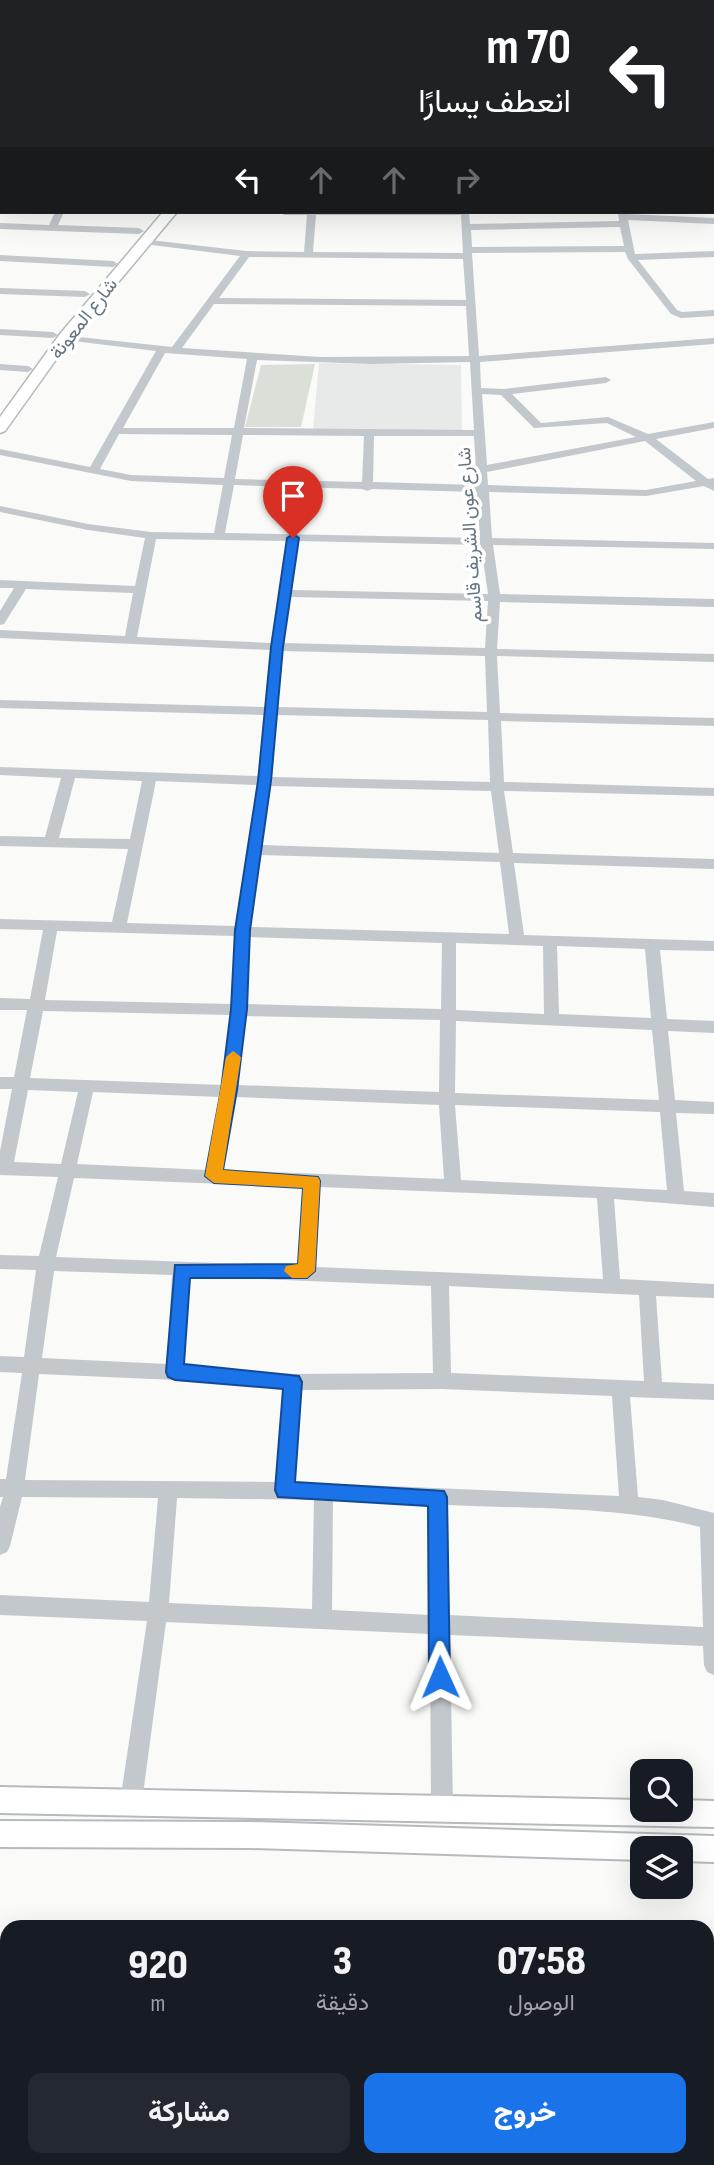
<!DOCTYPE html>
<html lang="ar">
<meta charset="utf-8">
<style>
:root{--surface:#171b24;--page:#242831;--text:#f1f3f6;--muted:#9ea1a6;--accent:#1a73e8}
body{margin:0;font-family:"Sofia Sans Condensed",Vazirmatn,sans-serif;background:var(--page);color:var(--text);direction:rtl;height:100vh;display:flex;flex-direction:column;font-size:26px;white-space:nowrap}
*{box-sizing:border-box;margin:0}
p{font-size:23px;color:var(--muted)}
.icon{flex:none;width:38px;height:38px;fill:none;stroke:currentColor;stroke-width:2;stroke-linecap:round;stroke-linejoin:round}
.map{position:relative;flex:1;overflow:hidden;direction:ltr}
.drawer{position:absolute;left:0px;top:1920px;width:714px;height:247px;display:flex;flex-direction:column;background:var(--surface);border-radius:21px 21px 0 0;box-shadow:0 7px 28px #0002;direction:rtl}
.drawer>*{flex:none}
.hud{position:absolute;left:0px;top:0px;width:714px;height:214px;box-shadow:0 7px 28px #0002;direction:rtl;background:#202124;color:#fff;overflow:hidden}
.tools{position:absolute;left:630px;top:1759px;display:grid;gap:14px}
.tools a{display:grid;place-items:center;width:63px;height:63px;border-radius:14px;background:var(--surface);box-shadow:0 7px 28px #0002;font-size:35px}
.pin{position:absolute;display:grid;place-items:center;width:60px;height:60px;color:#fff;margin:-72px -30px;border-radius:50% 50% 50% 0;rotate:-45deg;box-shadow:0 0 7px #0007}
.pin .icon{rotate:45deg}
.me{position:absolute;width:77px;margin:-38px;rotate:359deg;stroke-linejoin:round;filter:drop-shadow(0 0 5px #0008)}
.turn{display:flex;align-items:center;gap:24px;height:147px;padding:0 28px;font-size:32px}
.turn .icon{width:91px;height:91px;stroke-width:2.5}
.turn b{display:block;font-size:49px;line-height:60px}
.lanes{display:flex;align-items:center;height:66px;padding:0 28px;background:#0003;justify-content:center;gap:35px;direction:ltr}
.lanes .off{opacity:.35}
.eta{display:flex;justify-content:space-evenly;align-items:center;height:119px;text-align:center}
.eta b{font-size:42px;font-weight:800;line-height:49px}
.primary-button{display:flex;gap:14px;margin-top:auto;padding:14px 28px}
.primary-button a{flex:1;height:80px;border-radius:14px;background:var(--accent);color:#fff;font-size:28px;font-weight:800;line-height:80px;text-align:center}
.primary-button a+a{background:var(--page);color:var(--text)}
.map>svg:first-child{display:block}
.built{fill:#e8e9e9}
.green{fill:#dadfd7}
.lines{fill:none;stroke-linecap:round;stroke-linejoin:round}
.major-casing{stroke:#b5babe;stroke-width:4}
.highway-casing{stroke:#b4b9bd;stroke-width:3}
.minor{fill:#c3c8cc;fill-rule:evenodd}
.major{fill:#fff;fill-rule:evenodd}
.highway{fill:#fff;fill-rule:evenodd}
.route{fill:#1a73e8;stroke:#114b97;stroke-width:2}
.slow{fill:#f59e0b}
.labels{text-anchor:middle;stroke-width:7;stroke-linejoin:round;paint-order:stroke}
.far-street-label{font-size:19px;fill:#657683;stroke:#fff}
</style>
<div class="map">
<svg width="714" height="2165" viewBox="0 0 714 2165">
<rect width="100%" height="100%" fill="#fafaf8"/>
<!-- built -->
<path class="built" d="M 319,363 L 461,365 L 462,431 L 313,429 Z"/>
<!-- green -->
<path class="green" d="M 315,364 L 301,427 L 245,427 L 261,365 Z"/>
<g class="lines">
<defs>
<path id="major" d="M 0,0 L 6,0 L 0,6 Z
M 0,95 L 2,95 L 2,101 L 0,101 Z
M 0,1787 L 642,1800 L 642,1810 L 681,1810 L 681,1800 L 714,1801 L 714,1827 L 0,1813 Z
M 0,1821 L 250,1822 L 714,1836 L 714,1862 L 681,1861 L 681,1848 L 642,1848 L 642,1860 L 250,1848 L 0,1847 Z"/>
<path id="highway" d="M 367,0 L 378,0 L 366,2 Z
M 163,212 L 177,212 L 70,340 L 5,431 L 0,433 L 0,417 L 60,334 Z"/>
</defs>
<!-- major casing -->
<use href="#major" class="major-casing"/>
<!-- highway casing -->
<use href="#highway" class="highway-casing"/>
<!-- minor -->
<path class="minor" d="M 27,0 L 35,0 L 25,2 Z
M 140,0 L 150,0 L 138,2 Z
M 236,0 L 256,2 L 238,2 Z
M 539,0 L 547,0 L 537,2 Z
M 698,0 L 706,0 L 708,2 L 700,2 Z
M 712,11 L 714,11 L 714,17 L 712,17 Z
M 0,25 L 2,25 L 2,30 L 0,30 Z
M 0,62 L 2,62 L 2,67 L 0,67 Z
M 712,63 L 714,63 L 714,69 L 712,69 Z
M 712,91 L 714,91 L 714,95 L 712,95 Z
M 712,116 L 714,116 L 714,120 L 712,120 Z
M 0,122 L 2,122 L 2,128 L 0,128 Z
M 712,142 L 714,142 L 714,149 L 712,148 Z
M 0,145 L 2,145 L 2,151 L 0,151 Z
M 0,172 L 2,172 L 2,178 L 0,178 Z
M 0,197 L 2,198 L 2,204 L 0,203 Z
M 55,212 L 64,212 L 58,225 L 139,228 L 144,231 L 139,234 L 0,229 L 0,223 L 49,225 Z
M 280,212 L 469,212 L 470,224 L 619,221 L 618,212 L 626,212 L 627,214 L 714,218 L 714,224 L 628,220 L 635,254 L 714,251 L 714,257 L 638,260 L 677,310 L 682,312 L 714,310 L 714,316 L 681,318 L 671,314 L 628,259 L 625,252 L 472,253 L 479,356 L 714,338 L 714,344 L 480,362 L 481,388 L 504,389 L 606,377 L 611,380 L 606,383 L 512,394 L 541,423 L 608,417 L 648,434 L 714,422 L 714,428 L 656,439 L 708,479 L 714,478 L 714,491 L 704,486 L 646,496 L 489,492 L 492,538 L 714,543 L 714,549 L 493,545 L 500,594 L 714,599 L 714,607 L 500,602 L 497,649 L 714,654 L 714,662 L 497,656 L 500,713 L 714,718 L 714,726 L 501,721 L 504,782 L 714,788 L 714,796 L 504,791 L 513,853 L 714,859 L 714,869 L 514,863 L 524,935 L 714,941 L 714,951 L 660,950 L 667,1019 L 714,1021 L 714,1033 L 668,1031 L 675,1100 L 714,1102 L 714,1114 L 676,1113 L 684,1191 L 714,1193 L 714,1207 L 614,1199 L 620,1279 L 714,1284 L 714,1298 L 656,1296 L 662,1382 L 714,1384 L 714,1400 L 630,1397 L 638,1497 L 663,1500 L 714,1513 L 714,1675 L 707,1672 L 704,1665 L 703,1646 L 450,1635 L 453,1808 L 450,1816 L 442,1819 L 434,1816 L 431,1808 L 430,1634 L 166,1622 L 142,1802 L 139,1810 L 131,1813 L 123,1810 L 120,1802 L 147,1621 L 0,1615 L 0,1595 L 149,1602 L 158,1498 L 22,1497 L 10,1546 L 7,1552 L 0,1555 L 0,1507 L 3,1497 L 0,1497 L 0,1479 L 6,1479 L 22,1373 L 0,1372 L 0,1356 L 24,1357 L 36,1270 L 0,1269 L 0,1255 L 39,1256 L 58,1177 L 0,1175 L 0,1151 L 12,1089 L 0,1089 L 0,1077 L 14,1077 L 27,1010 L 0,1010 L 0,998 L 30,999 L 43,930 L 0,929 L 0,919 L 112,922 L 128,849 L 0,846 L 0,836 L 45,837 L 61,778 L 0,775 L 0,767 L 259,776 L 264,715 L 0,708 L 0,700 L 265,707 L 270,650 L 0,638 L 0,630 L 125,636 L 133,593 L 26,589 L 4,624 L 0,625 L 0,611 L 14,588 L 0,588 L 0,580 L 135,586 L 145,538 L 88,530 L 0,512 L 0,506 L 88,524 L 151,532 L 214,533 L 223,485 L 131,481 L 0,455 L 0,449 L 90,467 L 156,351 L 65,340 L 60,337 L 61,335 L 172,347 L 240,256 L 144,244 L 141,243 L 141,239 L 246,251 L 304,252 L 307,215 L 284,215 ZM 316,215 L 461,215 L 463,253 L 313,252 ZM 620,227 L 624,246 L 472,247 L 471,230 ZM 249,257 L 463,259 L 466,300 L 219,298 ZM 214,304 L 466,306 L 469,356 L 321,357 L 182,348 ZM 165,353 L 247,359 L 234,428 L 123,428 ZM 257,360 L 372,364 L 470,362 L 474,430 L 244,428 ZM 482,394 L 501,395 L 534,428 L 607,423 L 636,437 L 487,465 ZM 119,434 L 232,435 L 224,478 L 131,475 L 100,469 ZM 243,435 L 364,436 L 362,482 L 235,479 ZM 374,436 L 474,436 L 477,485 L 373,482 ZM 645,441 L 696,481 L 646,490 L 488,485 L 487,472 ZM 234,485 L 362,489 L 367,491 L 372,489 L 477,492 L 480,538 L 225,533 ZM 156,539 L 287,541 L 271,643 L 137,637 ZM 298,541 L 481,545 L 488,594 L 291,590 ZM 290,597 L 488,601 L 485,648 L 284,643 ZM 283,651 L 485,656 L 487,712 L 278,707 ZM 277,715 L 488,720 L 490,782 L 272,777 ZM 75,778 L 142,781 L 130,839 L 59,838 ZM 156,781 L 258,785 L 235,926 L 127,923 ZM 271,786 L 491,791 L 499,853 L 262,845 ZM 261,855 L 500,862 L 509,934 L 250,927 ZM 57,931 L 234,936 L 232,1004 L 45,1000 ZM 249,937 L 442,943 L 441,1009 L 247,1004 ZM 456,943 L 543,946 L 544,1014 L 456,1010 ZM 557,946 L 645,949 L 651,1018 L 559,1014 ZM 43,1011 L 231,1015 L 222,1085 L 30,1078 ZM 246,1016 L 440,1020 L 439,1092 L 237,1085 ZM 456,1021 L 652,1030 L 659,1100 L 455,1093 ZM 28,1090 L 78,1092 L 61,1164 L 14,1162 ZM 93,1092 L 220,1097 L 207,1170 L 77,1164 ZM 236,1097 L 439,1105 L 444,1179 L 223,1170 ZM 455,1105 L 660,1112 L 667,1190 L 461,1180 ZM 74,1178 L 303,1187 L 299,1266 L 56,1257 ZM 320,1187 L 597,1198 L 603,1279 L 316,1267 ZM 54,1271 L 172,1275 L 167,1364 L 42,1358 ZM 189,1276 L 431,1286 L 433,1373 L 293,1374 L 184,1365 ZM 449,1286 L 639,1295 L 644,1381 L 451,1373 ZM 39,1374 L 175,1380 L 283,1389 L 276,1482 L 25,1480 ZM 442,1389 L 612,1396 L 619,1496 L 295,1482 L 301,1390 ZM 177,1498 L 314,1500 L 312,1609 L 169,1603 ZM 333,1500 L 429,1505 L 430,1615 L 332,1610 ZM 448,1505 C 531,1509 618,1506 700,1527 L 703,1627 L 449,1615 Z
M 0,255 L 113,261 L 118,264 L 113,267 L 0,261 Z
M 0,288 L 85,291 L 90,294 L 85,297 L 0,294 Z
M 0,329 L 53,332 L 58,335 L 53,338 L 0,335 Z
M 0,364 L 28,366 L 33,369 L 28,372 L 0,370 Z
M 0,2100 L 7,2100 L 7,2124 L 0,2124 Z"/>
<!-- major -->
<use href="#major" class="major"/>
<!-- highway -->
<use href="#highway" class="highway"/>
</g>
<!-- route -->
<path class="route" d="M 293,534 L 299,538 L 283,647 L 271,781 L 250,930 L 247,1009 L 237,1090 L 223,1170 L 318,1177 L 320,1181 L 315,1271 L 307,1278 L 190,1278 L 184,1364 L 299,1376 L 302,1382 L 295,1482 L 444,1491 L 447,1497 L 450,1677 L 447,1684 L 440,1687 L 432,1684 L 429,1677 L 428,1506 L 278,1497 L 275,1490 L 283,1389 L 175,1380 L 168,1377 L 166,1372 L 175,1265 L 298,1264 L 303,1188 L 214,1183 L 205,1176 L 221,1090 L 231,1009 L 235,930 L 258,781 L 271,647 L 287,538 Z"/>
<!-- slow -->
<path class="slow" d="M 233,1051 L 241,1057 L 223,1170 L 318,1177 L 320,1181 L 315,1271 L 307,1278 L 292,1278 L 284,1271 L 286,1266 L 298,1264 L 303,1188 L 214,1183 L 205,1176 L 226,1057 Z"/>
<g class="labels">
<!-- far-street labels -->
<g class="far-street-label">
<text transform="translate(83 318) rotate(-52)" y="7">شارع المعونة</text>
<text transform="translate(469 535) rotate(-94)" y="7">شارع عون الشريف قاسم</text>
</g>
</g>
</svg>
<div class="tools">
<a><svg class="icon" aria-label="search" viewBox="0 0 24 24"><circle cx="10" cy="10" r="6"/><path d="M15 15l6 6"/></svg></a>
<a><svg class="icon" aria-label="layers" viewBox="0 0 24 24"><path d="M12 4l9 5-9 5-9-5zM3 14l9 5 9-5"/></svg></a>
</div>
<div class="pin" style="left:293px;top:538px;background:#d93025"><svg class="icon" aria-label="arrive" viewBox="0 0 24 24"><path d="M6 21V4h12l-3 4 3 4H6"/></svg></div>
<svg class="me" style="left:440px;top:1677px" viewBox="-20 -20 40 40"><path d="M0-17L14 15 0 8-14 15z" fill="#1a73e8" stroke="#fff" stroke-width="4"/></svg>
<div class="hud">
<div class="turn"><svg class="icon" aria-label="left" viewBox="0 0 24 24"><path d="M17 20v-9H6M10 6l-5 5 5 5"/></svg><div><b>70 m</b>انعطف يسارًا</div></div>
<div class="lanes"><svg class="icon" aria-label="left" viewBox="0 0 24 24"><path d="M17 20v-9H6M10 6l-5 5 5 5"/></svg><svg class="icon off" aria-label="ahead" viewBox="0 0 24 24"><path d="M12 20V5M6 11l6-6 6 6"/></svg><svg class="icon off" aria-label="ahead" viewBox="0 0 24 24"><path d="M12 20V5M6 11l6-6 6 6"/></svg><svg class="icon off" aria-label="right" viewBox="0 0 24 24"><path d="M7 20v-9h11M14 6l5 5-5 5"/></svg></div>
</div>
<section class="drawer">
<div class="eta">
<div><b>07:58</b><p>الوصول</p></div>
<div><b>3</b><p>دقيقة</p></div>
<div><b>920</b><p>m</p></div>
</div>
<div class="primary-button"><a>خروج</a><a>مشاركة</a></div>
</section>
</div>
